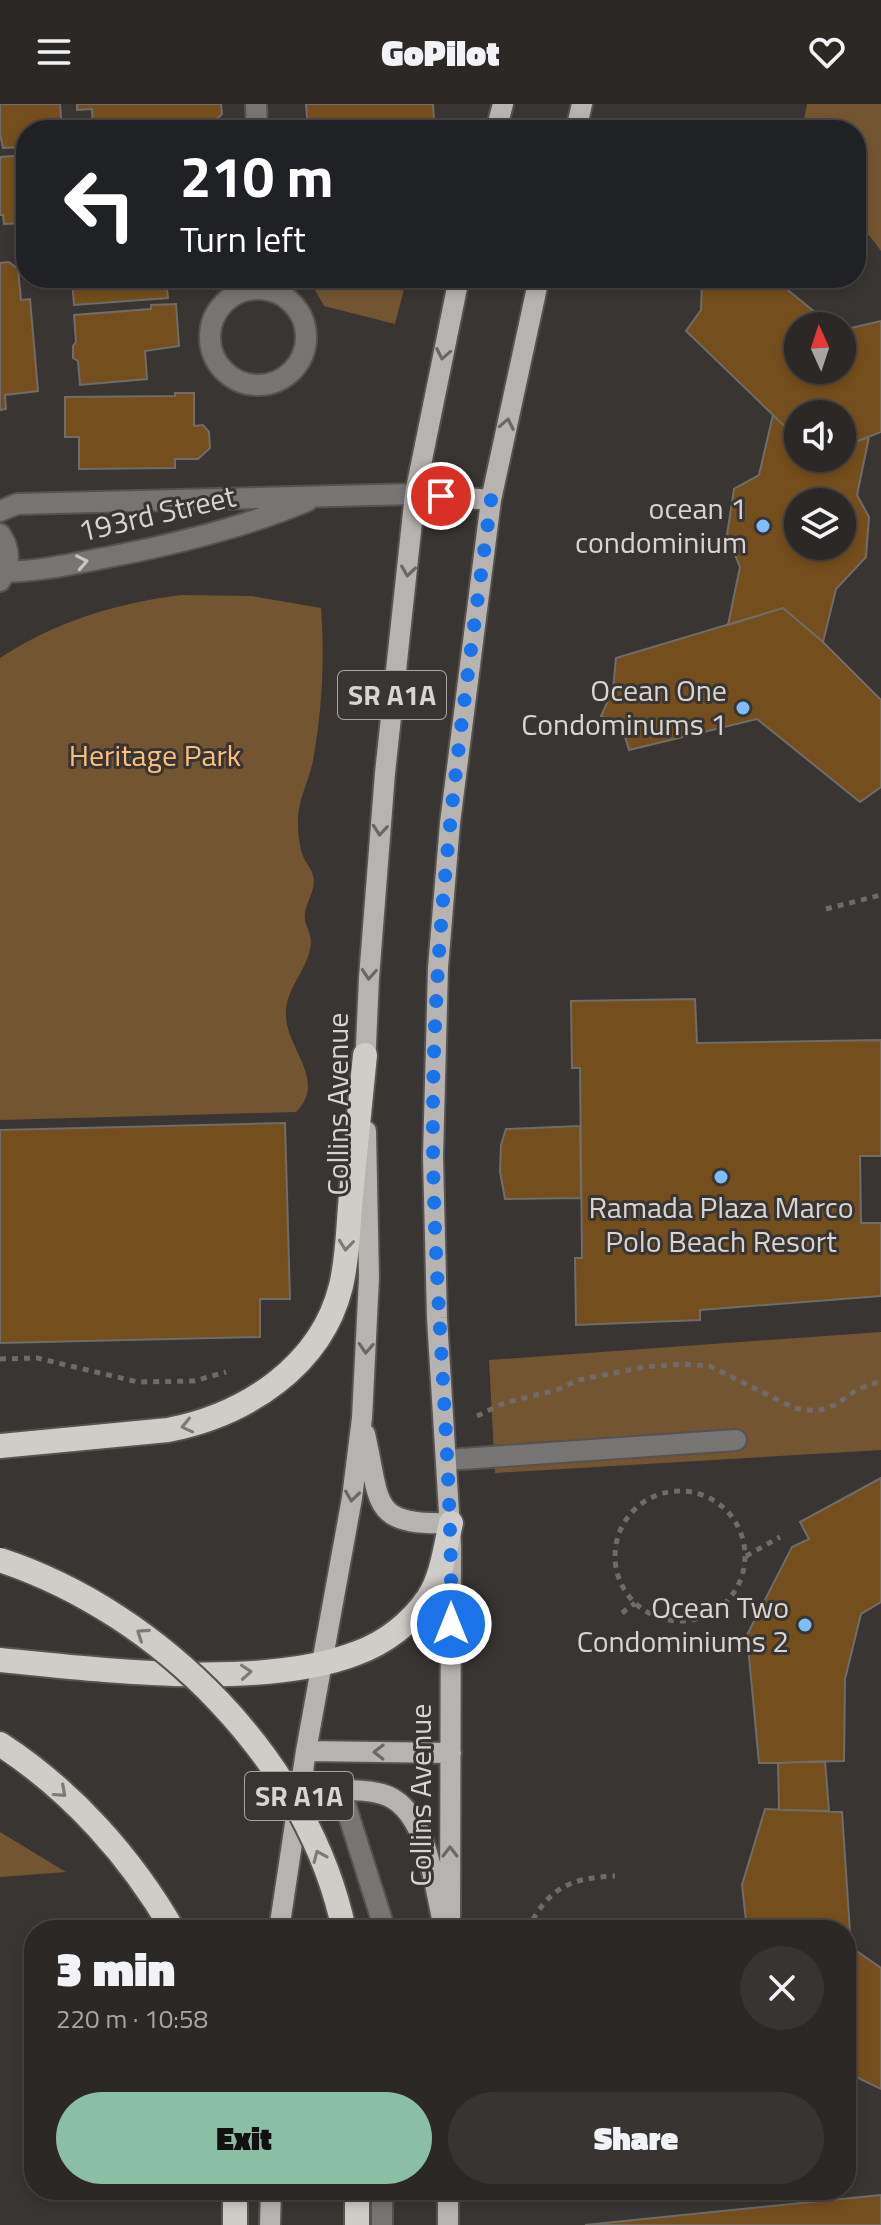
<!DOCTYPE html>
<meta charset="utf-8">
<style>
:root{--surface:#2b2826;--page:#373432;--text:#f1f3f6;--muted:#a6a6a7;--line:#474443;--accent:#8abfa5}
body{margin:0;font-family:"Titillium Web",sans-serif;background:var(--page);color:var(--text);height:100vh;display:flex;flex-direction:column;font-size:30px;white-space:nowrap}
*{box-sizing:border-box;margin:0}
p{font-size:26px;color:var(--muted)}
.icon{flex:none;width:44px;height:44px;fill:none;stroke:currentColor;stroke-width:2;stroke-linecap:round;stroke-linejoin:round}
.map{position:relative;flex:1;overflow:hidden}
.panel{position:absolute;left:24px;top:1816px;width:832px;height:280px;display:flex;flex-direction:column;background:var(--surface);border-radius:32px;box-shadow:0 4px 12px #0003,0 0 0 2px var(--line)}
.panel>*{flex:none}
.banner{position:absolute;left:16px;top:16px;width:850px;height:168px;border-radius:32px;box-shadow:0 4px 12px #0003,0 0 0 2px var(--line);background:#202124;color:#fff;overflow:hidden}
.needle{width:52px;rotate:357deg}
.tools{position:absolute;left:784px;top:208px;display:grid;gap:16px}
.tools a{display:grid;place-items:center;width:72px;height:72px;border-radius:50%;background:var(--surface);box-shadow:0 4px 12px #0003,0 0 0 2px var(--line);font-size:40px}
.pin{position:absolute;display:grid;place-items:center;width:68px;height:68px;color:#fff;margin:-34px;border:4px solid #fff;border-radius:50%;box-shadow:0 2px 8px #0007}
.me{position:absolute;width:88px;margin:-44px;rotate:0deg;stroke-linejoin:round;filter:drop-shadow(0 0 6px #0008)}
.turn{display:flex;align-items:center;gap:28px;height:168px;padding:0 32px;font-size:36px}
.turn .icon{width:104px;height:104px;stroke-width:2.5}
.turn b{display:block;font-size:56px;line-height:68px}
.round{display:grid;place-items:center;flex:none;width:84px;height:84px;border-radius:42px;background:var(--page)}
.headline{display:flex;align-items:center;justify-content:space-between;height:136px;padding:0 32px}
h1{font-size:48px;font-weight:800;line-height:60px}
.action{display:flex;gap:16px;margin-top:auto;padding:16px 32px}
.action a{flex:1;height:92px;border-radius:48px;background:var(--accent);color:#111;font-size:32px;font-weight:800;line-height:92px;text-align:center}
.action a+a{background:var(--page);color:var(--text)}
header{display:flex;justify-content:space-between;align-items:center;height:104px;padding:0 32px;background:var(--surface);font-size:36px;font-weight:800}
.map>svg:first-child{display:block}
.green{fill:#745532}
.building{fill:#754e1d;stroke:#706c68;stroke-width:2;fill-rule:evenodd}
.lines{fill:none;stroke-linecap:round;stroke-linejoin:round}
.minor-casing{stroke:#55524f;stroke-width:24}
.major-casing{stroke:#55524f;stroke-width:24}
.highway-casing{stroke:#55524f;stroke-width:28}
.path{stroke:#6f6b68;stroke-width:5;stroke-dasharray:6 6;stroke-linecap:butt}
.minor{stroke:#777573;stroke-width:20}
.major{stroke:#b7b3b0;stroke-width:20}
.highway{stroke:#d0ccc7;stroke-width:24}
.highway-bridge-casing{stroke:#55524f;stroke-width:28;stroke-linecap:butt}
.highway-bridge{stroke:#d0ccc7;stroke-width:24}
.oneway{stroke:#6b6764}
.oneway2{stroke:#c9c6c4}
.oneway3{stroke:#7d7975}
.route{stroke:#1a73e8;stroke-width:14;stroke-dasharray:0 25.2}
.poi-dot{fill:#7ebdf9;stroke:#393532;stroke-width:3}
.labels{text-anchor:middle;stroke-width:6;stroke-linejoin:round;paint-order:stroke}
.shield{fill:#393532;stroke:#a8a4a2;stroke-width:2}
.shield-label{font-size:28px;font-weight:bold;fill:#d7d4d2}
.poi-label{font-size:30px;fill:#d7d4d2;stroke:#393532;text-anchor:end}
.street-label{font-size:30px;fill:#d7d4d2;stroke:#393532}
.park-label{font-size:30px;fill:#febf7a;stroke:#393532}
</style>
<header><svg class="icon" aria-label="menu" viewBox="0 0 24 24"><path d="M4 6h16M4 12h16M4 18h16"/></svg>GoPilot<svg class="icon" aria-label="heart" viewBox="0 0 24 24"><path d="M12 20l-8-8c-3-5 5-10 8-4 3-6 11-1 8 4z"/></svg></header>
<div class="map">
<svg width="881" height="2121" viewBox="0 0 881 2121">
<rect width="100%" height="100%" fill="#393532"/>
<!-- green -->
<path class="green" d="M 807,0 L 881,0 L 881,147 L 869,131 L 856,140 L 856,26 L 802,26 Z
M 318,174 L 407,174 L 395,220 L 324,202 L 315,186 Z
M 181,491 L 251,492 L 321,504 C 325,556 322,606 313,657 C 309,676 298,696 298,716 C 298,727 299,742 303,752 C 305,758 310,763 312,768 C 318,784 307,795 305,809 C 303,819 311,828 311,838 C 310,863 287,882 286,907 C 283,942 329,976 296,1008 L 0,1016 L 0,554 C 55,518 116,499 181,491 Z
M 881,1228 L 881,1346 L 495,1369 L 489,1256 Z
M 0,1728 L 66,1768 L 0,1773 Z"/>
<!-- building -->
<path class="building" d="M 0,0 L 60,0 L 62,26 L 26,26 L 26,43 L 3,44 L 0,30 Z
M 77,0 L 221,0 L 222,10 L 216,16 L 187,21 L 187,26 L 93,26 L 92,5 L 77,6 Z
M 306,0 L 433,0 L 434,16 L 308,25 Z
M 26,51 L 26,119 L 4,120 L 3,111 L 0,111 L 0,53 Z
M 9,158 L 18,165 L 21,196 L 30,195 L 38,287 L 5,291 L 6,305 L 0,306 L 0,159 Z
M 72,174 L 202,174 L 192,183 L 167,185 L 168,194 L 74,201 Z
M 702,174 L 773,174 L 832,222 L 798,222 L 798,266 L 842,266 L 842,226 L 881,217 L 881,328 L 842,343 L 842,310 L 798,310 L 798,335 L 686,227 L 701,206 Z
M 176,200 L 179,242 L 145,247 L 147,275 L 80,281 L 78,257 L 73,254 L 73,242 L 76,238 L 74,211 L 151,205 L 151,201 Z
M 175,289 L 194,289 L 194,322 L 203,321 L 209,328 L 210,344 L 198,355 L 175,355 L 175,364 L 79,365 L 79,333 L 65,333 L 65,293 L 175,292 Z
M 773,311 L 798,335 L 798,354 L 842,354 L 842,343 L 869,333 L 857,391 L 869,413 L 866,453 L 836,485 L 823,538 L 783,504 L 728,521 L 740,463 L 727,431 L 734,385 L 759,371 ZM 798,398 L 842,398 L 842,442 L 798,442 Z
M 783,504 L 823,538 L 881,596 L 881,683 L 860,698 L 757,615 L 629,646 L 622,623 L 601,612 L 613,586 L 616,554 Z
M 695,895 L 697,939 L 881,936 L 881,1052 L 860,1052 L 861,1119 L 881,1119 L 881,1192 L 700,1206 L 700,1216 L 576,1221 L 575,1154 L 582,1154 L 580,964 L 572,964 L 571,897 Z
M 285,1019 L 290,1195 L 260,1195 L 260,1233 L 0,1239 L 0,1026 Z
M 580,1022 L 581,1094 L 505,1095 L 500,1068 L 501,1041 L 506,1025 Z
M 881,1374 L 881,1498 L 861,1510 L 845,1575 L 844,1657 L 759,1659 L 747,1531 L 792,1443 L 809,1435 L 800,1418 Z
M 825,1657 L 829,1707 L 779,1706 L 778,1659 Z
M 765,1705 L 842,1708 L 851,1843 L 881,1864 L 881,1985 L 846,1968 L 846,1826 L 747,1826 L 742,1781 Z
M 881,2091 L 881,2121 L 585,2121 Z"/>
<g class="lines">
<defs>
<path id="minor" d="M 256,0 L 257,26
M210 233a48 48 0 1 1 96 0a48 48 0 1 1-96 0Z
M 0,407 L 17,400 L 415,390
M 0,430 C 11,446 10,461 0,477
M 5,468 C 42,467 77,459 114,452 C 180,439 245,423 307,397
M 447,1356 L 736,1336
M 341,1687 L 385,1826
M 382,2121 L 382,2086"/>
<path id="major" d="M 496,26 L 503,0
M 576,26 L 582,0
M 415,390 L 491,396
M 365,963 L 369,874 L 385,669 L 415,390 L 459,174
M 365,1330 C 381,1399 369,1422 451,1419
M 306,1647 L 451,1649
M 300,1688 C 326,1688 357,1683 382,1690 C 426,1702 433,1776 442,1814
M 279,1826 L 306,1647 L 352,1394 L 362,1314 L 369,1174 L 366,1027
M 450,1826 L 451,1441 L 437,1214 L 433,1053 L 438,864 L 450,719 L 491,396 L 539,174
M 270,2121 L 271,2086
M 448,2121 L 448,2086"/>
<path id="highway" d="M 0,1342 L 168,1326 C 245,1311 321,1263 341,1182 C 348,1153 348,1121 351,1091 C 356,1045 360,998 365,951
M 0,1556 C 101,1566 262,1586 357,1549 C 385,1539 411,1519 428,1494 C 442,1473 445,1444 451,1419
M 0,1640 C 71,1686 131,1753 173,1826
M 235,2121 L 235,2086
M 357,2121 L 357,2086"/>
</defs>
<!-- minor casing -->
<use href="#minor" class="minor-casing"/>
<!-- major casing -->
<use href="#major" class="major-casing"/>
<!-- highway casing -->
<use href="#highway" class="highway-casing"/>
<!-- path -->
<path class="path" d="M 826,805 L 881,791
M 0,1255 L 37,1254 L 138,1278 L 194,1277 L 226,1268
M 477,1312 L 504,1299 L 556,1286 L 579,1276 L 644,1263 L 681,1260 L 710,1262 L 794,1304 L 817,1307 L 835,1301 L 858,1285 L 881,1277
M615 1452a65 65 0 1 1 130 0a65 65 0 1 1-130 0Z
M 746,1452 L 780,1433
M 622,1509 L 635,1499
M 527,1826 C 549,1784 568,1774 615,1772"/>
<!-- minor -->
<use href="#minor" class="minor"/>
<!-- major -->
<use href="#major" class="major"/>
<!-- highway -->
<use href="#highway" class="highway"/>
<defs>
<path id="highway-bridge" d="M 0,1456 C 161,1509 309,1658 344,1826"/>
</defs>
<!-- highway-bridge casing -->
<use href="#highway-bridge" class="highway-bridge-casing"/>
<!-- highway-bridge -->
<use href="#highway-bridge" class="highway-bridge"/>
</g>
<!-- one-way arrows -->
<defs><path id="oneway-chevron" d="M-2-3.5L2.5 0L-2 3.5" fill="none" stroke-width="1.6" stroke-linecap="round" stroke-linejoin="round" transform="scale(2)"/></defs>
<g class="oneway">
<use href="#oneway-chevron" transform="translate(443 250) rotate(101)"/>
<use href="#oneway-chevron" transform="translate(507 320) rotate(-79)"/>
<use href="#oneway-chevron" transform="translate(408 467) rotate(98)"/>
<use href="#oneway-chevron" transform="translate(380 726) rotate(95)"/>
<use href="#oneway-chevron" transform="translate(369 870) rotate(94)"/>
<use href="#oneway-chevron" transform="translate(366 1244) rotate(93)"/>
<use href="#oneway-chevron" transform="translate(352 1392) rotate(98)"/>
<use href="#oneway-chevron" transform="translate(379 1648) rotate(-179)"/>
<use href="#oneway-chevron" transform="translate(450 1748) rotate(-90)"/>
</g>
<use class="oneway2" href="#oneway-chevron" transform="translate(82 458) rotate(-11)"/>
<g class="oneway3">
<use href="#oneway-chevron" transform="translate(346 1141) rotate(96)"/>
<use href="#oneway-chevron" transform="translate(187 1322) rotate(167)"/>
<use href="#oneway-chevron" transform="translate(142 1530) rotate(-146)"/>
<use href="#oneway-chevron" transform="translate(246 1568) rotate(-4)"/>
<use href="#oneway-chevron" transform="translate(61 1688) rotate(42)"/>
<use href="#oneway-chevron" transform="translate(319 1752) rotate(-113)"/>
</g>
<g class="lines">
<!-- route -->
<path class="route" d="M 441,392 L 491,396 C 464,597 435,797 433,999 C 431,1173 453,1347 451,1520"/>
</g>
<!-- markers -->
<g class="poi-dot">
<circle cx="763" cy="422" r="8"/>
<circle cx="743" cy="604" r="8"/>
<circle cx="721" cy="1073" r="8"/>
<circle cx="805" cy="1521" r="8"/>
</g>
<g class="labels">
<!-- shield labels -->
<g class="shield">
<rect x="338" y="567" width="108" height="48" rx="6"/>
<rect x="245" y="1668" width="108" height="48" rx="6"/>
</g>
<g class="shield-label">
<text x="392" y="601">SR A1A</text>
<text x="299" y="1702">SR A1A</text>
</g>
<!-- poi labels -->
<g class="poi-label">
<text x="747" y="415">ocean 1<tspan x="747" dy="34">condominium</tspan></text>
<text x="727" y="597">Ocean One<tspan x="727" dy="34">Condominums 1</tspan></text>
<text x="721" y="1114" text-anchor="middle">Ramada Plaza Marco<tspan x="721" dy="34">Polo Beach Resort</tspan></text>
<text x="789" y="1514">Ocean Two<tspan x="789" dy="34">Condominiums 2</tspan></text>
</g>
<!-- street labels -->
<g class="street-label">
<text transform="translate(157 410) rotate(-13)" y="10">193rd Street</text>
<text transform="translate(338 1000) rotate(-90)" y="10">Collins Avenue</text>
<text transform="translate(421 1691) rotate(-90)" y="10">Collins Avenue</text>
</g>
<!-- park labels -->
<g class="park-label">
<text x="155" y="662">Heritage Park</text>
</g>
</g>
</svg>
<div class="tools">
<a><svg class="needle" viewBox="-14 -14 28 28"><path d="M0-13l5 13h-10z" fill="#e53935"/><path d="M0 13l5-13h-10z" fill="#a6a6a7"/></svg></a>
<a><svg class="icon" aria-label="sound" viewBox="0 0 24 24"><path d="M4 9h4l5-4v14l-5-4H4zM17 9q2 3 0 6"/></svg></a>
<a><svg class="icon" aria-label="layers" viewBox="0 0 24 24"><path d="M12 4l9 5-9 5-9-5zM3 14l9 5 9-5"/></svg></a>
</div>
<div class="pin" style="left:441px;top:392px;background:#d93025"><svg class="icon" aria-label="arrive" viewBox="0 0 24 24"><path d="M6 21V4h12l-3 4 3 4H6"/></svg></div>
<svg class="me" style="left:451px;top:1520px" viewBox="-20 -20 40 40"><circle r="17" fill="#1a73e8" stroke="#fff" stroke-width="3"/><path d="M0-11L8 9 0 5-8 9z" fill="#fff"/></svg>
<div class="banner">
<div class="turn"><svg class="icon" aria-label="left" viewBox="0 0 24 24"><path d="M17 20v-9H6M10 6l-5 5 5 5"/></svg><div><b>210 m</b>Turn left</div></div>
</div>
<section class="panel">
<div class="headline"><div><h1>3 min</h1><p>220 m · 10:58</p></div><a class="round"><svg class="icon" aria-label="close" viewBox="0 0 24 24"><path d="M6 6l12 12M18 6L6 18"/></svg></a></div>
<div class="action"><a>Exit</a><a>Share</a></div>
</section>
</div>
